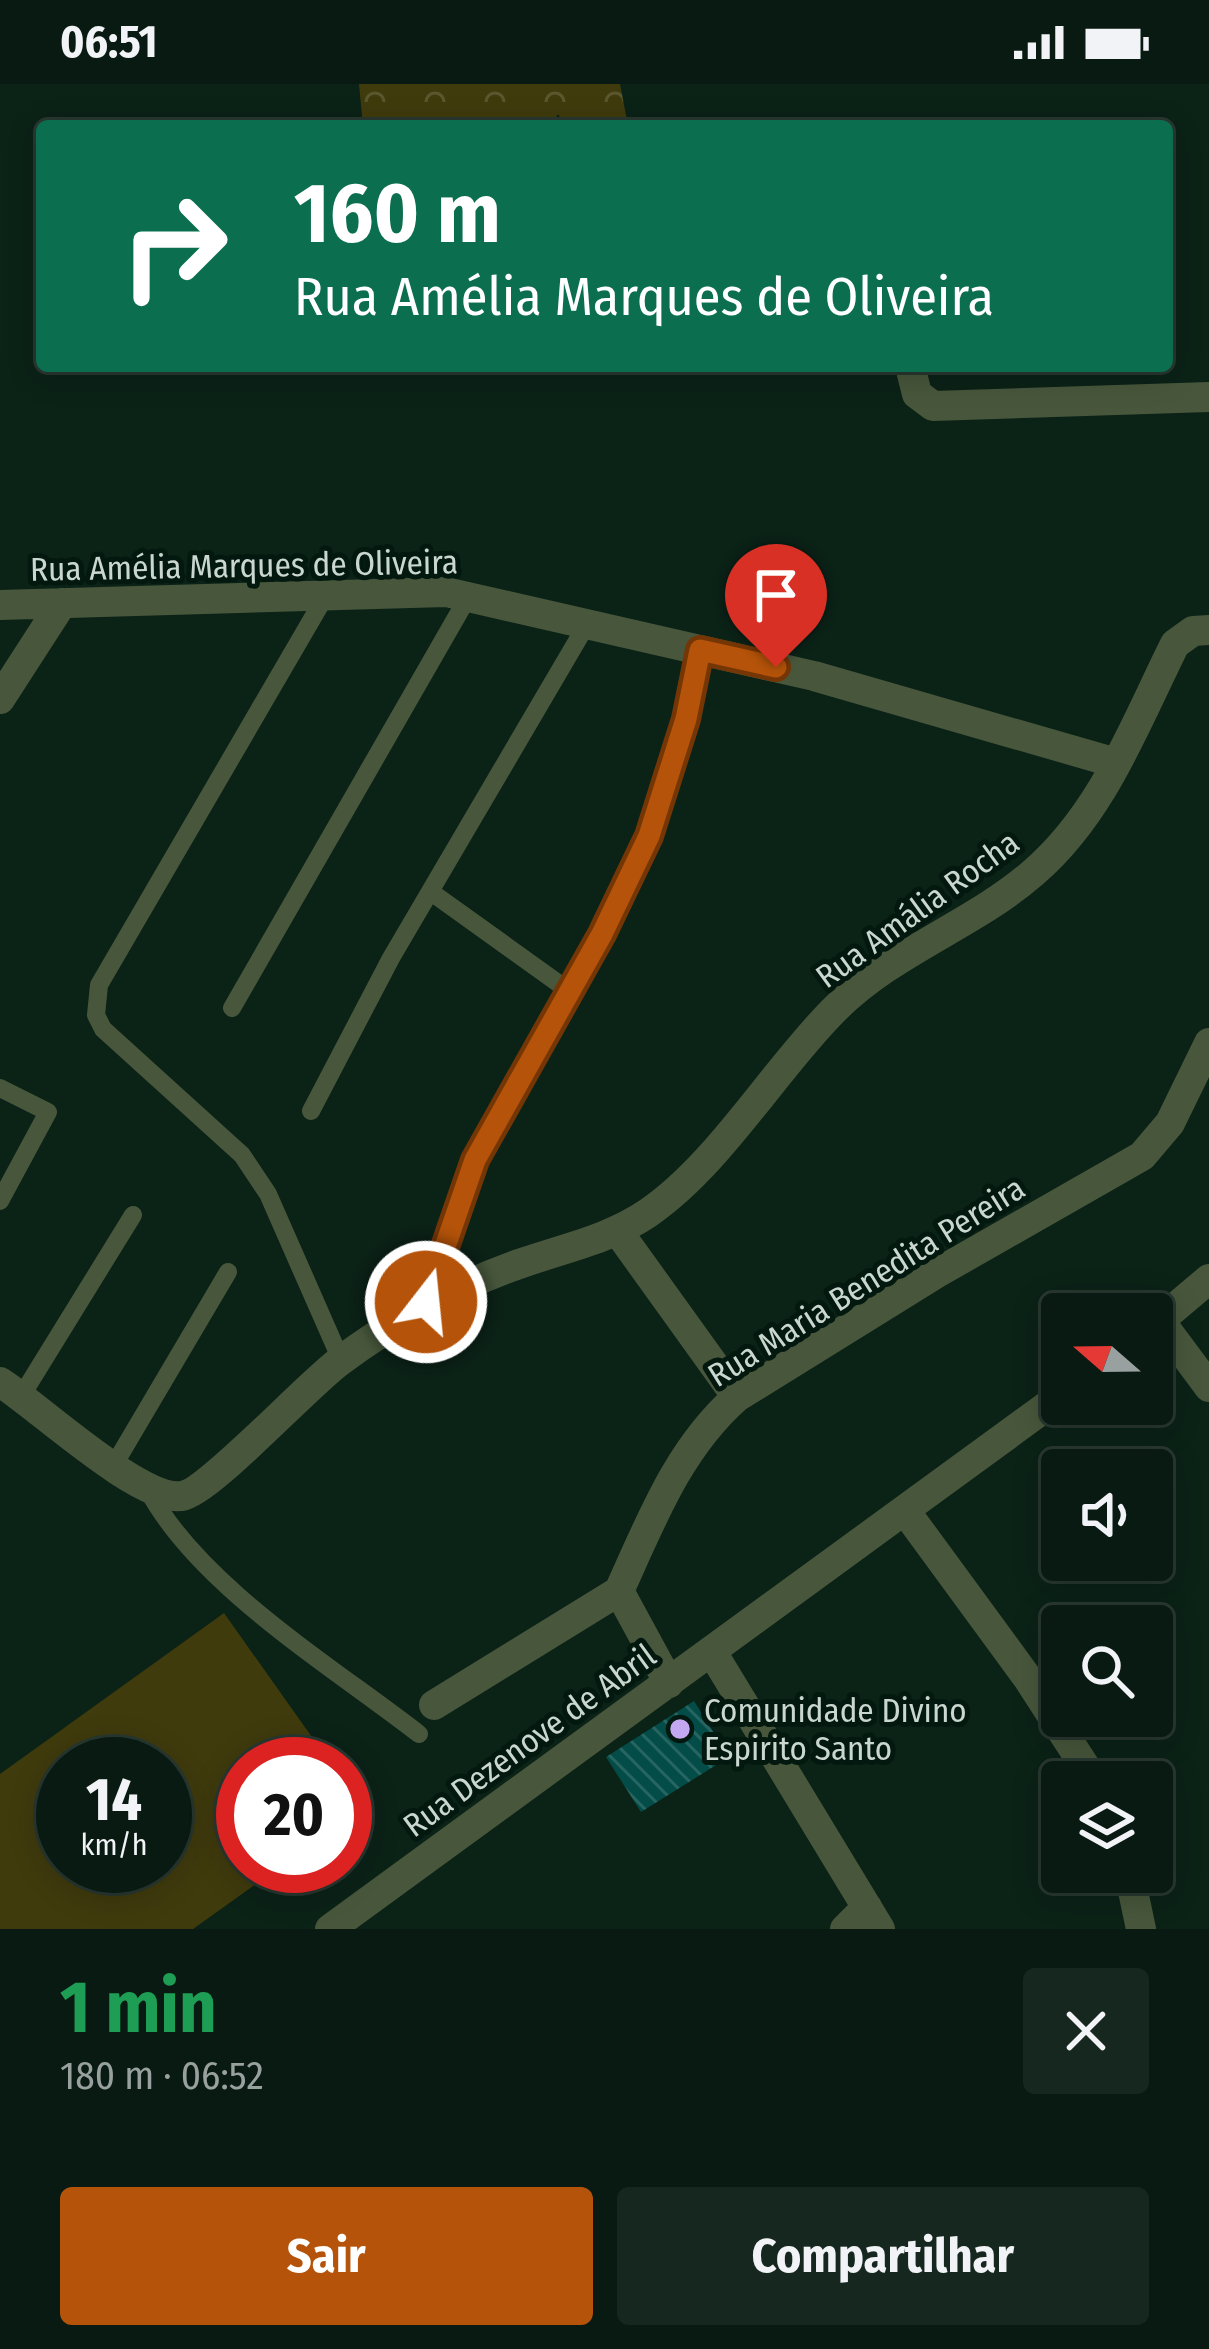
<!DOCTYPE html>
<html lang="pt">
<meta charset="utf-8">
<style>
:root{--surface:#081a11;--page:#16271f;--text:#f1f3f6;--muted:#98a19f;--line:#293831;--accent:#b45309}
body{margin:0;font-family:"Fira Sans Condensed",sans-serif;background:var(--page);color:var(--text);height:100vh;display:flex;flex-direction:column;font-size:45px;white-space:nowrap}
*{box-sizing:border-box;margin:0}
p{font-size:39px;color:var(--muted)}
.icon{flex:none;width:66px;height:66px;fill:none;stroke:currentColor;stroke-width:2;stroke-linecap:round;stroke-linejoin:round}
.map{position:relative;height:1845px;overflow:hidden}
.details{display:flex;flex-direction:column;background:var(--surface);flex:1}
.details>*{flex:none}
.banner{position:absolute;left:36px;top:36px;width:1137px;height:252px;border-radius:12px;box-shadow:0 6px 30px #0003,0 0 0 3px var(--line);background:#0b6e4f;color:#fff;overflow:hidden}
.needle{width:78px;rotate:290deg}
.fabs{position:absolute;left:1041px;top:1209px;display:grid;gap:24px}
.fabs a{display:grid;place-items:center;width:132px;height:132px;border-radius:12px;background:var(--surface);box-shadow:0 6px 30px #0003,0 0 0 3px var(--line);font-size:60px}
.speed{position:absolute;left:36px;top:1653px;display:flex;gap:24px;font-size:60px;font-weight:700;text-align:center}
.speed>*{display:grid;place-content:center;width:156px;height:156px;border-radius:50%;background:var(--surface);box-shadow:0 6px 30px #0003,0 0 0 3px var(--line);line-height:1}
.speed small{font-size:30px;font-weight:400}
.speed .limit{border:18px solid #d22;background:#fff;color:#111}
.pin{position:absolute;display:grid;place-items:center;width:102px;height:102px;color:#fff;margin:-123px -51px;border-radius:50% 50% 50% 0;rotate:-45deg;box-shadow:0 0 12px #0007}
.pin .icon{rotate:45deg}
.me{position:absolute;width:132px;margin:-66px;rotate:16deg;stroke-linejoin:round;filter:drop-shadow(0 0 9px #0008)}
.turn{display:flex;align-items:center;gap:42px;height:252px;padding:0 60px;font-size:54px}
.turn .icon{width:156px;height:156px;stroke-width:2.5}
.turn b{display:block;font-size:84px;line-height:102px}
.round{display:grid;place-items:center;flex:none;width:126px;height:126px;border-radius:12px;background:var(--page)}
.head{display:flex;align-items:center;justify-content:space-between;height:204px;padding:0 60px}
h1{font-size:72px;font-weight:700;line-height:90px;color:#1e9e55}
.button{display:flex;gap:24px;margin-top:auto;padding:24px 60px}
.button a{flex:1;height:138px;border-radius:12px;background:var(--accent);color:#fff;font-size:48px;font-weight:700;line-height:138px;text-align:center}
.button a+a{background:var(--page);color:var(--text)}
.status{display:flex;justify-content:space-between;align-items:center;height:84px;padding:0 60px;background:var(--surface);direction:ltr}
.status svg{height:33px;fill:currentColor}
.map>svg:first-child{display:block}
.forest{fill:url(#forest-crowns)}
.pitch{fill:#403b0d;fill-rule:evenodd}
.building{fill:url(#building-back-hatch)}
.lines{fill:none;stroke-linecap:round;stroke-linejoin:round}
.lane{stroke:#48573c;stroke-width:18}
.street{stroke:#48573c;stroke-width:30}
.route-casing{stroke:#753606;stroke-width:30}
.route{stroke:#b45309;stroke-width:21}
.poi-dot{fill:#c4a7f1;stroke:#03180e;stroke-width:4.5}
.labels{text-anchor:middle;stroke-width:10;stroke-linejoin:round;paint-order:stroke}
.street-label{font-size:33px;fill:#c9d7cf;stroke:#03180e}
.poi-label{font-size:33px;fill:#c9d7cf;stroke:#03180e;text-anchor:start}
</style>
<div class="status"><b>06:51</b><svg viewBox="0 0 49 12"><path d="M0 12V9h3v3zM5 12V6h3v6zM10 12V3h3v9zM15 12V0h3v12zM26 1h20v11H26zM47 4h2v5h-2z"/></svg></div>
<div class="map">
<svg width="1209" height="1845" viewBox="0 0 1209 1845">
<defs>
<pattern id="forest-crowns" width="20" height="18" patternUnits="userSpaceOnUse" patternTransform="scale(3)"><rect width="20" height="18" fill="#403b0d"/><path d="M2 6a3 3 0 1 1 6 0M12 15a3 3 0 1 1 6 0" fill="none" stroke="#5a572f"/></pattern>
<pattern id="building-back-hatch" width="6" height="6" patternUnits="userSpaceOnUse" patternTransform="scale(3)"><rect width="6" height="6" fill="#034c48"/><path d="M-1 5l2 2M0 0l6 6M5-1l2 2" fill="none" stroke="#266561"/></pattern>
</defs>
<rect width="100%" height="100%" fill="#0b2217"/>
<!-- forest -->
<path class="forest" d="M 359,0 L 620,0 L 628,42 L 565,42 L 558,30 L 551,42 L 363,42 Z"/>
<!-- pitch -->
<path class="pitch" d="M 224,1529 L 331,1680 L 243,1680 L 243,1782 L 281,1782 L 193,1845 L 0,1845 L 0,1690 ZM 63,1680 L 165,1680 L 165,1782 L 63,1782 Z"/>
<!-- building -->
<path class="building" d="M 694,1617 L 729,1673 L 641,1728 L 606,1673 Z"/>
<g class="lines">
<!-- lane -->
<path class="lane" d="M 326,511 L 99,901 L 96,931 L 103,945 L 242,1071 L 268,1110 L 341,1276
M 431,808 L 569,907
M 232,924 L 468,513
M 0,1004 L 48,1028 L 0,1117
M 311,1027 L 391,874 L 587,540
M 426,1218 L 475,1075 L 627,804 L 649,752 L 686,635 L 700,566
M 22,1311 L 133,1131
M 114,1381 L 228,1188
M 148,1406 C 199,1502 333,1583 419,1650"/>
<!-- street -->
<path class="street" d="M 910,282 L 917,310 L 933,322 L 1209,313
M 0,521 L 446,508 L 814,592 L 1116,679
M 0,615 L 62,519
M 617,1146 L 737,1313
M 1160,1237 L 1209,1303
M 1152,1243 L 1209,1195
M 0,1298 C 38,1322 140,1418 182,1412 C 208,1409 308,1300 340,1277 C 397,1235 455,1202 522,1179 C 565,1164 610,1155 648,1129 C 718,1081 772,989 832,928 C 890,868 972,842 1033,789 C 1103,729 1135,640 1175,560 L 1193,547 L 1209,546
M 906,1428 L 1029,1596 L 1095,1698
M 712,1568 L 880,1845
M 669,1599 L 619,1507 C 651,1437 678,1365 737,1313 L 937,1189 L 1142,1072 L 1170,1039 L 1209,959
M 434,1621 L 619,1507
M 1129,1788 L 1141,1845
M 330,1845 L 1062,1311
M 845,1845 L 867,1823"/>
</g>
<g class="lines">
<defs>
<path id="route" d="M 426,1218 L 475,1076 L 602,850 L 649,752 L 686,635 L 700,566 L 776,583"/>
</defs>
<!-- route casing -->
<use href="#route" class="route-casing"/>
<!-- route -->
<use href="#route" class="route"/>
</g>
<!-- markers -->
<circle class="poi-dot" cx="680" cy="1645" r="12"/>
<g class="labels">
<!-- street labels -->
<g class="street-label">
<text transform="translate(244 481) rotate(-1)" y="12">Rua Amélia Marques de Oliveira</text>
<text transform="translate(917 825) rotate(-36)" y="12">Rua Amália Rocha</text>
<text transform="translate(866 1197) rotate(-32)" y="12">Rua Maria Benedita Pereira</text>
<text transform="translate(529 1656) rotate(-36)" y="12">Rua Dezenove de Abril</text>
</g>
<!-- poi labels -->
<g class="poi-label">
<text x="704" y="1638">Comunidade Divino<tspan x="704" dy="38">Espirito Santo</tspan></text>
</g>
</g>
</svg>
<div class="fabs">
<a><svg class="needle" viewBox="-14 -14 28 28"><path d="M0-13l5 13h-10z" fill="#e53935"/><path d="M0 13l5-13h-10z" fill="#98a19f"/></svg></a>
<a><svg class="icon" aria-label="sound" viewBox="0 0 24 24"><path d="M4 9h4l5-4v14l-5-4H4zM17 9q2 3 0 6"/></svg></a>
<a><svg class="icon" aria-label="search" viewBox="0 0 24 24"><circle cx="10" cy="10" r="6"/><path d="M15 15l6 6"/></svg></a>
<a><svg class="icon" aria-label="layers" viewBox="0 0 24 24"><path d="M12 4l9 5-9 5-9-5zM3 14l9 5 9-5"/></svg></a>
</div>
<div class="speed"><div>14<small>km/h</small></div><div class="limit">20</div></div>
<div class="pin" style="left:776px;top:583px;background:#d93025"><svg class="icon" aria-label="arrive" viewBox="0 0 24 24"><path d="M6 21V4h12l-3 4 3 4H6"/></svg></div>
<svg class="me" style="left:426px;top:1218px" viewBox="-20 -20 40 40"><circle r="17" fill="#b45309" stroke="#fff" stroke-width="3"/><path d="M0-11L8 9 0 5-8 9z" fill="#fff"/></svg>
<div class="banner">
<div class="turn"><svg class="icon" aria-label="right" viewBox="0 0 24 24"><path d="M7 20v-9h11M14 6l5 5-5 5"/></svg><div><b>160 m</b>Rua Amélia Marques de Oliveira</div></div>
</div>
</div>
<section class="details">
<div class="head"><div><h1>1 min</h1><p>180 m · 06:52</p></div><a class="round"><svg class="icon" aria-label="close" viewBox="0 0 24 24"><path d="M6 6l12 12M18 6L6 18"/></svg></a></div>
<div class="button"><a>Sair</a><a>Compartilhar</a></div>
</section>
